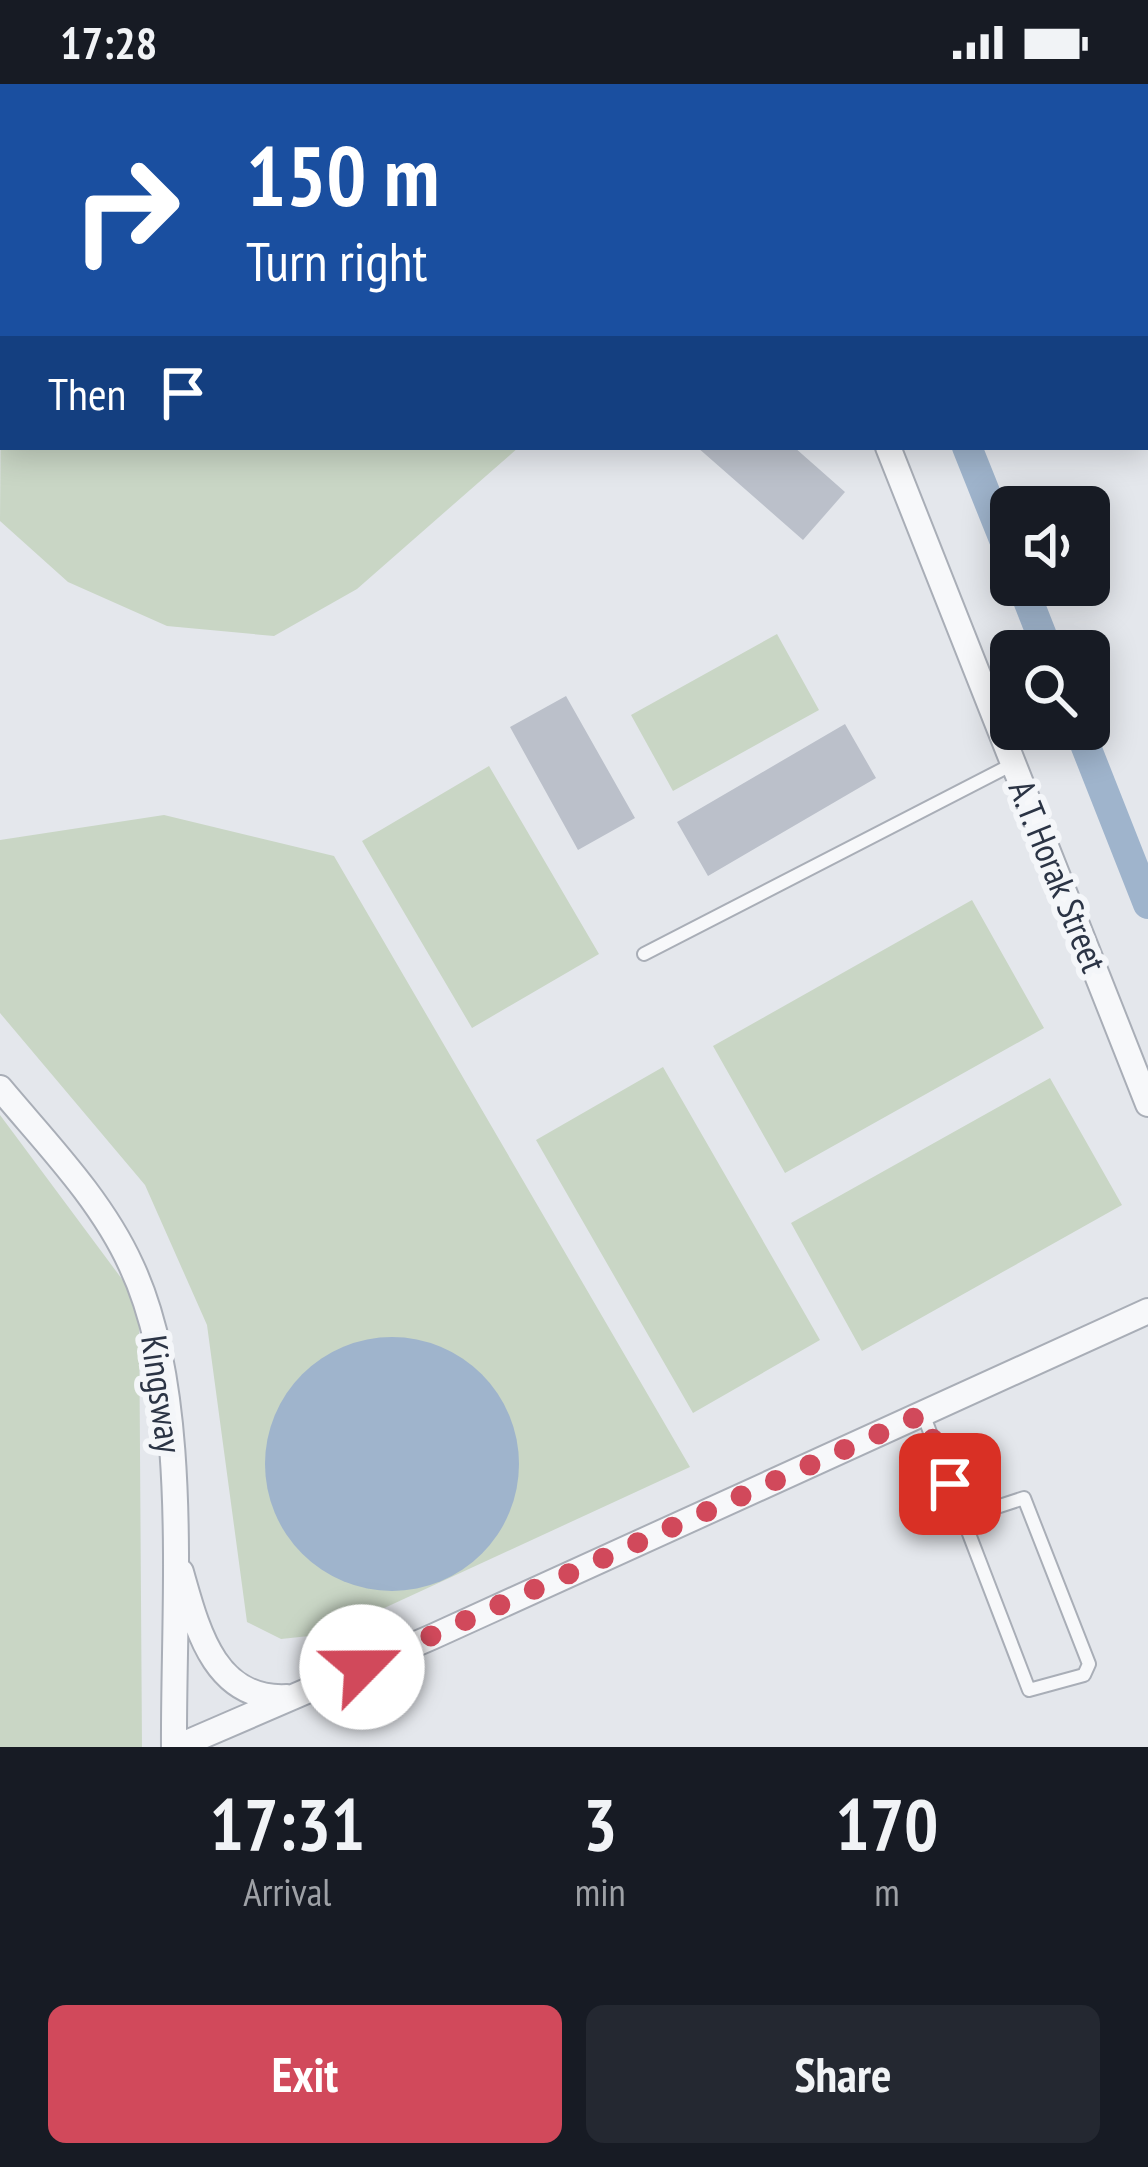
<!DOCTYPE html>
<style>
:root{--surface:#171b24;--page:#242831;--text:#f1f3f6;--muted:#9ea1a6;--accent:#d1495b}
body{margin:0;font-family:"PT Sans Narrow",sans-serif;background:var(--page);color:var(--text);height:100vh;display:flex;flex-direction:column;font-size:45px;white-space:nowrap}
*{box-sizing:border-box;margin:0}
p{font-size:39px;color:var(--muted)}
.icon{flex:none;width:66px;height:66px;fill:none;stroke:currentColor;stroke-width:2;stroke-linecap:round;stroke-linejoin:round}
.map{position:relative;height:1663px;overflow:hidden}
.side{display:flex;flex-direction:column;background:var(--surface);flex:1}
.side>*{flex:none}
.banner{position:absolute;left:0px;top:0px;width:1149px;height:366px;box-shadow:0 6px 30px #0003;background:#1a4fa0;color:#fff;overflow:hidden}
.controls{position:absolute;left:990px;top:402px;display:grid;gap:24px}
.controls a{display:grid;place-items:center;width:120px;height:120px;border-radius:18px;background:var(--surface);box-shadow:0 6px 30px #0003;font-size:60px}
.pin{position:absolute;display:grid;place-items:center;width:102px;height:102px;color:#fff;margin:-51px;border-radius:24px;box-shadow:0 6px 18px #0006}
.me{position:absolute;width:132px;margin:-66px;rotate:67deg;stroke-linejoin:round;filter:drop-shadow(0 0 9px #0008)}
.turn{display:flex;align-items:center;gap:42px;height:252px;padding:0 48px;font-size:54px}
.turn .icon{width:156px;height:156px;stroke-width:2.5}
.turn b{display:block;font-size:84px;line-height:102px}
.then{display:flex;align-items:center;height:114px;padding:0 48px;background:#0003;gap:24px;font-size:45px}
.eta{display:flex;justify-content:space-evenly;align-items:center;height:204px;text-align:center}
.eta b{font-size:72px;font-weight:600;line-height:84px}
.action{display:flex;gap:24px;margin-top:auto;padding:24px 48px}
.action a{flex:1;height:138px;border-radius:18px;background:var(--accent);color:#fff;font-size:48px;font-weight:600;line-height:138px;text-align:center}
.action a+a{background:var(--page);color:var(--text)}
.status{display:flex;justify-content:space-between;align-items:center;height:84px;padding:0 60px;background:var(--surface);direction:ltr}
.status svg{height:33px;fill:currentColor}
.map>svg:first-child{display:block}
.green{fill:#c9d6c5}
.water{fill:#9fb4cc}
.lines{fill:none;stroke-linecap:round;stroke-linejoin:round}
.canal{stroke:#9fb4cc;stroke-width:30}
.building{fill:#bbc0ca}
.service-casing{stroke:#a9aeb7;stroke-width:16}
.minor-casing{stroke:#a9aeb7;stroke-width:28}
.service{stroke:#f7f8fa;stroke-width:12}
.minor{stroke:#f7f8fa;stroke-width:24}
.route{stroke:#d1495b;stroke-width:21;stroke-dasharray:0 37.8}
.labels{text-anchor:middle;stroke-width:12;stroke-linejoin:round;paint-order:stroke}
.street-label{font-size:36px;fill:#2b3445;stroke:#f4f6f9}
</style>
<div class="status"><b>17:28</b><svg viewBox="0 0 49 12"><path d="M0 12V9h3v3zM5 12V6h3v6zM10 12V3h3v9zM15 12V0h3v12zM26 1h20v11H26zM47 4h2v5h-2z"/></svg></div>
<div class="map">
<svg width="1148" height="1663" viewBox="0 0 1148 1663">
<rect width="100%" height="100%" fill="#e4e7ec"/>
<!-- green -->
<path class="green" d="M 48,0 L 518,0 L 521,3 L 45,3 Z
M 3,43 L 3,363 L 519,363 L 357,505 L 274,552 L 167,542 L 68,498 L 0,437 Z
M 777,550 L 819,626 L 673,707 L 631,631 Z
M 489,682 L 599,870 L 472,944 L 362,757 Z
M 164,731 L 334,772 L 690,1383 L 328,1550 L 281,1555 L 247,1538 L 207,1241 L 145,1101 L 0,929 L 0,756 Z
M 972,816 L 1044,944 L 785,1089 L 713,962 Z
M 663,983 L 820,1256 L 693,1329 L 536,1056 Z
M 1050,994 L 1122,1121 L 862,1267 L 791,1139 Z
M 0,1031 L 139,1218 L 142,1663 L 0,1663 Z"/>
<!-- water -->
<path class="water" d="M265 1380a127 127 0 1 1 254 0a127 127 0 1 1-254 0Z"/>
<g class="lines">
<!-- canal -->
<path class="canal" d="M 825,0 L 826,3
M 1146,116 L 1148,115
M 967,363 L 1011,473
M 1022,501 L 1048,567
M 1079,645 L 1148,820"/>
</g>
<!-- building -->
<path class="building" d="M 697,363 L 794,363 L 845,408 L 803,456 Z
M 566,612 L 635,734 L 578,766 L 510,643 Z
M 845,640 L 876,694 L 708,792 L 677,738 Z"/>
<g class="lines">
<defs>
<path id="service" d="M 1146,43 L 1148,42
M 644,870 L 1013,680
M 923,1330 L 1029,1606 L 1084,1591 L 1089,1580 L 1024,1414 L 963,1434"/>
<path id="minor" d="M 744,0 L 745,3
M 888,363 L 1148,1020
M 0,1004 C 46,1059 101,1115 131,1181 C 192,1310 173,1519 174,1663
M 181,1488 C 197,1544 214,1617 287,1613
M 177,1663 L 432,1553 L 1148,1227"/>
</defs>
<!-- service casing -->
<use href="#service" class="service-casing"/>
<!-- minor casing -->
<use href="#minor" class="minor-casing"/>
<!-- service -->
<use href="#service" class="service"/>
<!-- minor -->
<use href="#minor" class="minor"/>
</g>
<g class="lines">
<!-- route -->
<path class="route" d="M 362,1583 L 923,1330 L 950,1400"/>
</g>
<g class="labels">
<!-- street labels -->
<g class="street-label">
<text transform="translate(1058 792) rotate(68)" y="13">A.T. Horak Street</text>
<text transform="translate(162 1310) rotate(82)" y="13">Kingsway</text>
</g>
</g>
</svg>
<div class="controls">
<a><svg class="icon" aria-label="sound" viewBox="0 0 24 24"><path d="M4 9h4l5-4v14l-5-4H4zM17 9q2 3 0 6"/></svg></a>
<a><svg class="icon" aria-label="search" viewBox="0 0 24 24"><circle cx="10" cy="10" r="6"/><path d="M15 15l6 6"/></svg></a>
</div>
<div class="pin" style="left:950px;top:1400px;background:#d93025"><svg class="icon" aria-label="arrive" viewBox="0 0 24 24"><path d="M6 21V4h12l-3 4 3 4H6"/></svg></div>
<svg class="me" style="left:362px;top:1583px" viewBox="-20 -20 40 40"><circle r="19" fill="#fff"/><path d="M0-13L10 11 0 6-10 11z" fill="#d1495b"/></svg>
<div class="banner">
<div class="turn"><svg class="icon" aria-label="right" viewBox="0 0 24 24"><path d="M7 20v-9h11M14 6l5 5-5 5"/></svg><div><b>150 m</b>Turn right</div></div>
<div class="then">Then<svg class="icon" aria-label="arrive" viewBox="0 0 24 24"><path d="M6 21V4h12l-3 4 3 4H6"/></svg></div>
</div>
</div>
<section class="side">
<div class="eta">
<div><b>17:31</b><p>Arrival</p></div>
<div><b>3</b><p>min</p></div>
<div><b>170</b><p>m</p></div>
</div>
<div class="action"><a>Exit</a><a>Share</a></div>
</section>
